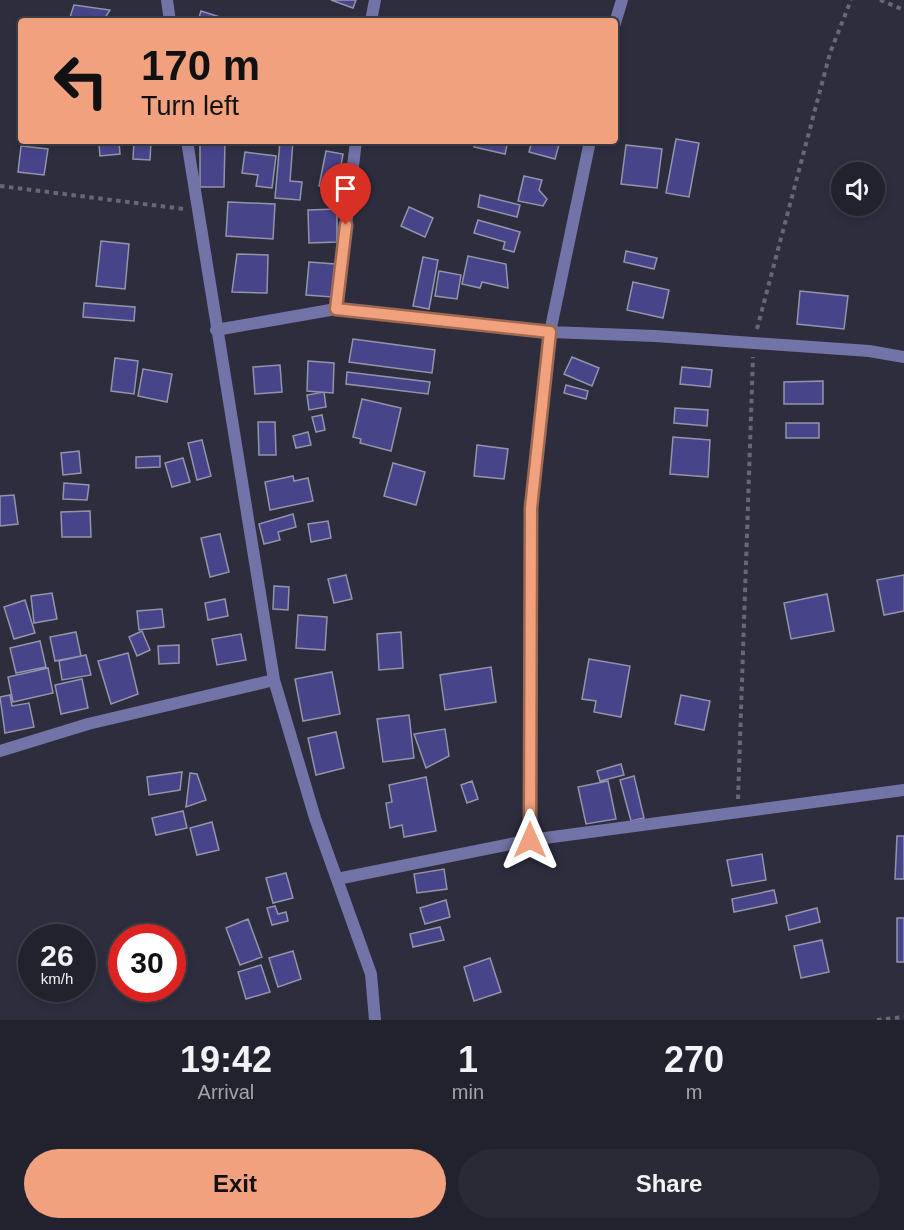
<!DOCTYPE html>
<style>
:root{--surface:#22222e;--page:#2a2a36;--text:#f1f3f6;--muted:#a2a4aa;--line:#3f3f4a;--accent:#f1a17d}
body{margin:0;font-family:Helvetica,sans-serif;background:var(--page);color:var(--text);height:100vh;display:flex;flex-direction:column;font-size:22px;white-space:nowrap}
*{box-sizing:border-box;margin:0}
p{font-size:20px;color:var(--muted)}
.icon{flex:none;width:33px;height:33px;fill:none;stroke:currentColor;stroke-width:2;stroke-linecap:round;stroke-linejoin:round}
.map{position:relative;height:1020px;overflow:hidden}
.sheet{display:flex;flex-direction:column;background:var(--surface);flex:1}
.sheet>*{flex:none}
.hud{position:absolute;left:18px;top:18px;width:600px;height:126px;border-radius:6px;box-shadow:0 3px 9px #0003,0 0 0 2px var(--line);background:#f1a17d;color:#111;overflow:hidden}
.controls{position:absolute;left:831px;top:162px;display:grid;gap:12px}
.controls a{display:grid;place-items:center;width:54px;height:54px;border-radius:50%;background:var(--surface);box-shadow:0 3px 9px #0003,0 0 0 2px var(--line);font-size:30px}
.speed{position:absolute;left:18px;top:924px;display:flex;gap:12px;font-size:30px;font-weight:700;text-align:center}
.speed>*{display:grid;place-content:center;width:78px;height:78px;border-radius:50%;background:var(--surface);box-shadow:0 3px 9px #0003,0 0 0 2px var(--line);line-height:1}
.speed small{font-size:15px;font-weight:400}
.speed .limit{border:9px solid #d22;background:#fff;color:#111}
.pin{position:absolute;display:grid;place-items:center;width:51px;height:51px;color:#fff;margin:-62px -26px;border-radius:50% 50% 50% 0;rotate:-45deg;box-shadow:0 0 6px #0007}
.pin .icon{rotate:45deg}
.me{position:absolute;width:66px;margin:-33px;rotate:0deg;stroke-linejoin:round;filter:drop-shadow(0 0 4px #0008)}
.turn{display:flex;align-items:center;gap:21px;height:126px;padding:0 24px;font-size:27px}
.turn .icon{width:78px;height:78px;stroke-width:2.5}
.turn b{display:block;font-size:42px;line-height:51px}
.eta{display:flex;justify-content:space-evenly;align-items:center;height:102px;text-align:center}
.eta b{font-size:36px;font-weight:700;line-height:42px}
.primary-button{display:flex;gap:12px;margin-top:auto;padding:12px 24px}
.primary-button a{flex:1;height:69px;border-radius:36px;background:var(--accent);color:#111;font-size:24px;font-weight:700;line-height:69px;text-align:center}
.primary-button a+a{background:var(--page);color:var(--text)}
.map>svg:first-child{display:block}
.building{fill:#47448a;stroke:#9394a9;stroke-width:1.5}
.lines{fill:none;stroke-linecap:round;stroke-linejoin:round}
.path{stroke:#676776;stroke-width:4;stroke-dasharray:4.5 4.5;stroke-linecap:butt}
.minor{stroke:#7273a6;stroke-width:12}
.route-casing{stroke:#9d6951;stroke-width:15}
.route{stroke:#f1a17d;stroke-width:10}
</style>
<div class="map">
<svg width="904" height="1020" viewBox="0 0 904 1020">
<rect width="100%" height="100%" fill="#2d2d3e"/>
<!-- building -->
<path class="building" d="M 331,0 L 356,0 L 353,8 Z
M 74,5 L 110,10 L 103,21 L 80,21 L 70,17 Z
M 201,11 L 223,18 L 222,21 L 198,21 Z
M 676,139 L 699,143 L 689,197 L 666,193 Z
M 134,141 L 151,141 L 150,160 L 133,159 Z
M 200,141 L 225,141 L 224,187 L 200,187 Z
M 280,141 L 293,141 L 290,181 L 302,182 L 300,200 L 275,198 Z
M 476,141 L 508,141 L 505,154 L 474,147 Z
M 532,141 L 560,141 L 555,159 L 529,152 Z
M 119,142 L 120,154 L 100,156 L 99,144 Z
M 626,145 L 662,149 L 657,188 L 621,184 Z
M 21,146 L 48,149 L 44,175 L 18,172 Z
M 326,151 L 343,154 L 337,189 L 319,186 Z
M 245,152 L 276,156 L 272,188 L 256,186 L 258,175 L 242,173 Z
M 524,176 L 542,180 L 539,190 L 547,199 L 543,206 L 518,201 Z
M 480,195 L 520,205 L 517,217 L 478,207 Z
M 228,202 L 275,204 L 273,239 L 226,236 Z
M 409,207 L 433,218 L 425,237 L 401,226 Z
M 337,209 L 337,242 L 309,243 L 308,210 Z
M 478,220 L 520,232 L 514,252 L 503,249 L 505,242 L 474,233 Z
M 101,241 L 129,244 L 125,289 L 96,286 Z
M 626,251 L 657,258 L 654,269 L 624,262 Z
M 237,254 L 268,255 L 267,293 L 232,292 Z
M 468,256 L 506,264 L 508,288 L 482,282 L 480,288 L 462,284 Z
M 423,257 L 438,260 L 429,309 L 413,306 Z
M 309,262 L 335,264 L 333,297 L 306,295 Z
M 439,271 L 461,275 L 457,299 L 435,296 Z
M 633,282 L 669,290 L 663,318 L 627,310 Z
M 800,291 L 848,296 L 844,329 L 797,324 Z
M 84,303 L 135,307 L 134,321 L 83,317 Z
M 353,339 L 435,350 L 432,373 L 349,362 Z
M 572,357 L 599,368 L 592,386 L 564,374 Z
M 115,358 L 138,361 L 134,394 L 111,391 Z
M 308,361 L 334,363 L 333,393 L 307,391 Z
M 280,365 L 282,392 L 255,394 L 253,367 Z
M 682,367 L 712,370 L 710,387 L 680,384 Z
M 143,369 L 172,374 L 167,402 L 138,396 Z
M 347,372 L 430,382 L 428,394 L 346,384 Z
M 823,381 L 823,404 L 784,404 L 784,382 Z
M 566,385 L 588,391 L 586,399 L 564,393 Z
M 324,392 L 326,407 L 309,410 L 307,395 Z
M 362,399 L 401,408 L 391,451 L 360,443 L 361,439 L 353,437 Z
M 675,408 L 708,410 L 707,426 L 674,423 Z
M 322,415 L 325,430 L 316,432 L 312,417 Z
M 258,422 L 275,422 L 276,455 L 259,455 Z
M 786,423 L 819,423 L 819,438 L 786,438 Z
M 308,432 L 311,445 L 296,448 L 293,436 Z
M 673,437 L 710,440 L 708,477 L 670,474 Z
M 202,440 L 211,476 L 197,480 L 188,443 Z
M 477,445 L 508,449 L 504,479 L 474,476 Z
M 79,451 L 81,473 L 63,475 L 61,453 Z
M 160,456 L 160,467 L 136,468 L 136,457 Z
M 183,458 L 190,482 L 172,487 L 165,463 Z
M 393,463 L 425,472 L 416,505 L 384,496 Z
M 293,476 L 294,481 L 308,478 L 313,501 L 270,510 L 265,482 Z
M 64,483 L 89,485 L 87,500 L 63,499 Z
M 14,495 L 18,524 L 0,526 L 0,496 Z
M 90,511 L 91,537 L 62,537 L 61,512 Z
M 293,514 L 296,527 L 278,532 L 280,540 L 264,544 L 259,524 Z
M 328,521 L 331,538 L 311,542 L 308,524 Z
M 220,534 L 229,572 L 210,577 L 201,538 Z
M 346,575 L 352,599 L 334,603 L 328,579 Z
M 904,575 L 904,611 L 884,615 L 877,580 Z
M 274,586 L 289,587 L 288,610 L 273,609 Z
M 52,593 L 57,619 L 34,623 L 31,596 Z
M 827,594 L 834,631 L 791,639 L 784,603 Z
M 225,599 L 228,616 L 208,620 L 205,603 Z
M 25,600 L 35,633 L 14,639 L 4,607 Z
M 162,609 L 164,627 L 139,630 L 137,611 Z
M 298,615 L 327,617 L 325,650 L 296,648 Z
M 142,631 L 150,650 L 137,656 L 129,637 Z
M 76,632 L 81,656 L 55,661 L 50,637 Z
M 401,632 L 403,668 L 379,670 L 377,634 Z
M 241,634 L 246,660 L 217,665 L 212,639 Z
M 40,641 L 46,667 L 16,673 L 10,648 Z
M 179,645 L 179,663 L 159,664 L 158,646 Z
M 128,653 L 138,694 L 111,704 L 98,661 Z
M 86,655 L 91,675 L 62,680 L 59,661 Z
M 589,659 L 630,666 L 621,717 L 594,712 L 596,701 L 582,699 Z
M 491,667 L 496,702 L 445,710 L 440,675 Z
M 48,668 L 53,693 L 13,702 L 8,677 Z
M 332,672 L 340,714 L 303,721 L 295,679 Z
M 82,679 L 88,708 L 61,714 L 55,685 Z
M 10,695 L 12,706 L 29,703 L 34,727 L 5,733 L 0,697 Z
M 681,695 L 710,701 L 704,730 L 675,724 Z
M 409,715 L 414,758 L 383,762 L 377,719 Z
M 445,729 L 449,756 L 426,768 L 414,734 Z
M 336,732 L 344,768 L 316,775 L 308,738 Z
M 621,764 L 624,775 L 600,781 L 597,771 Z
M 182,772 L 180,790 L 149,795 L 147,777 Z
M 190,773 L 197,774 L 206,800 L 186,807 Z
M 634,776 L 644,818 L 631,821 L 620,780 Z
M 426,777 L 436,831 L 404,837 L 402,825 L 390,828 L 386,803 L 392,802 L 389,785 Z
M 472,781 L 478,799 L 467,803 L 461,785 Z
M 608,781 L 616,819 L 586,824 L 578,787 Z
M 183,811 L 187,828 L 156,835 L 152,818 Z
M 212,822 L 219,850 L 197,855 L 190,828 Z
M 897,836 L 904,836 L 904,879 L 895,879 Z
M 762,854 L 766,880 L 732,886 L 727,860 Z
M 444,869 L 447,889 L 417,893 L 414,874 Z
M 286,873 L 293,898 L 273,903 L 266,878 Z
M 774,890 L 777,903 L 734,912 L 732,899 Z
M 446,900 L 450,917 L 425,924 L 420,908 Z
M 275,906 L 278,914 L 286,912 L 288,921 L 272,925 L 267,908 Z
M 817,908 L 820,922 L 789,930 L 786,916 Z
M 897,918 L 904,918 L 904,962 L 897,962 Z
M 248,919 L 262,957 L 240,965 L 226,928 Z
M 440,927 L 444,940 L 413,947 L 410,934 Z
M 822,940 L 829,972 L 801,978 L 794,946 Z
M 293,951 L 301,979 L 278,987 L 269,958 Z
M 490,958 L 501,992 L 474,1001 L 464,967 Z
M 261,965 L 270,992 L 246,999 L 238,972 Z"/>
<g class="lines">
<!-- path -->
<path class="path" d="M 880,0 L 904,10
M 0,186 L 184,209
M 757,329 L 830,53 L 851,0
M 738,799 L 753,357
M 877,1020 L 904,1017"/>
<!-- minor -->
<path class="minor" d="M 167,0 L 170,21
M 371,21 L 375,0
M 615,23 L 622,0
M 187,141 L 274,680 L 315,818 L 371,974 L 375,1020
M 336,309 L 356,141
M 216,330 L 336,309 L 550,332 L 655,336 L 869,351 L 904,357
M 0,751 L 88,724 L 274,680
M 530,840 L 530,508 L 550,332 L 590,141
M 337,879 L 530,840 L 904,790"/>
</g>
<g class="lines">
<defs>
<path id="route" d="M 346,225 L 336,309 L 550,332 L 531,508 L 530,840"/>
</defs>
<!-- route casing -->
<use href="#route" class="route-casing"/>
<!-- route -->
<use href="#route" class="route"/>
</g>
</svg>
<div class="controls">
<a><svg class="icon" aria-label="sound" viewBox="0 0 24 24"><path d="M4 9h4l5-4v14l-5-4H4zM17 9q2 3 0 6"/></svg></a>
</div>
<div class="speed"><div>26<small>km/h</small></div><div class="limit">30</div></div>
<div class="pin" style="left:346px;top:225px;background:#d93025"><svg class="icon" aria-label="arrive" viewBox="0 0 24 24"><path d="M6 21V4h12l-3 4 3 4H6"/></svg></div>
<svg class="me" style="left:530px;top:840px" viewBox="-20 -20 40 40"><path d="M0-17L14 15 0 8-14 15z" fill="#f1a17d" stroke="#fff" stroke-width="4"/></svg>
<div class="hud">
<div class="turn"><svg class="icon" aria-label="left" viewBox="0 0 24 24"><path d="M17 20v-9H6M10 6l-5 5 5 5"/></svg><div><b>170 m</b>Turn left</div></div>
</div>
</div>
<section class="sheet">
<div class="eta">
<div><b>19:42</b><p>Arrival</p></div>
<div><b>1</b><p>min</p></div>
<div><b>270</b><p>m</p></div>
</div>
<div class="primary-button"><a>Exit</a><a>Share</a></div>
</section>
